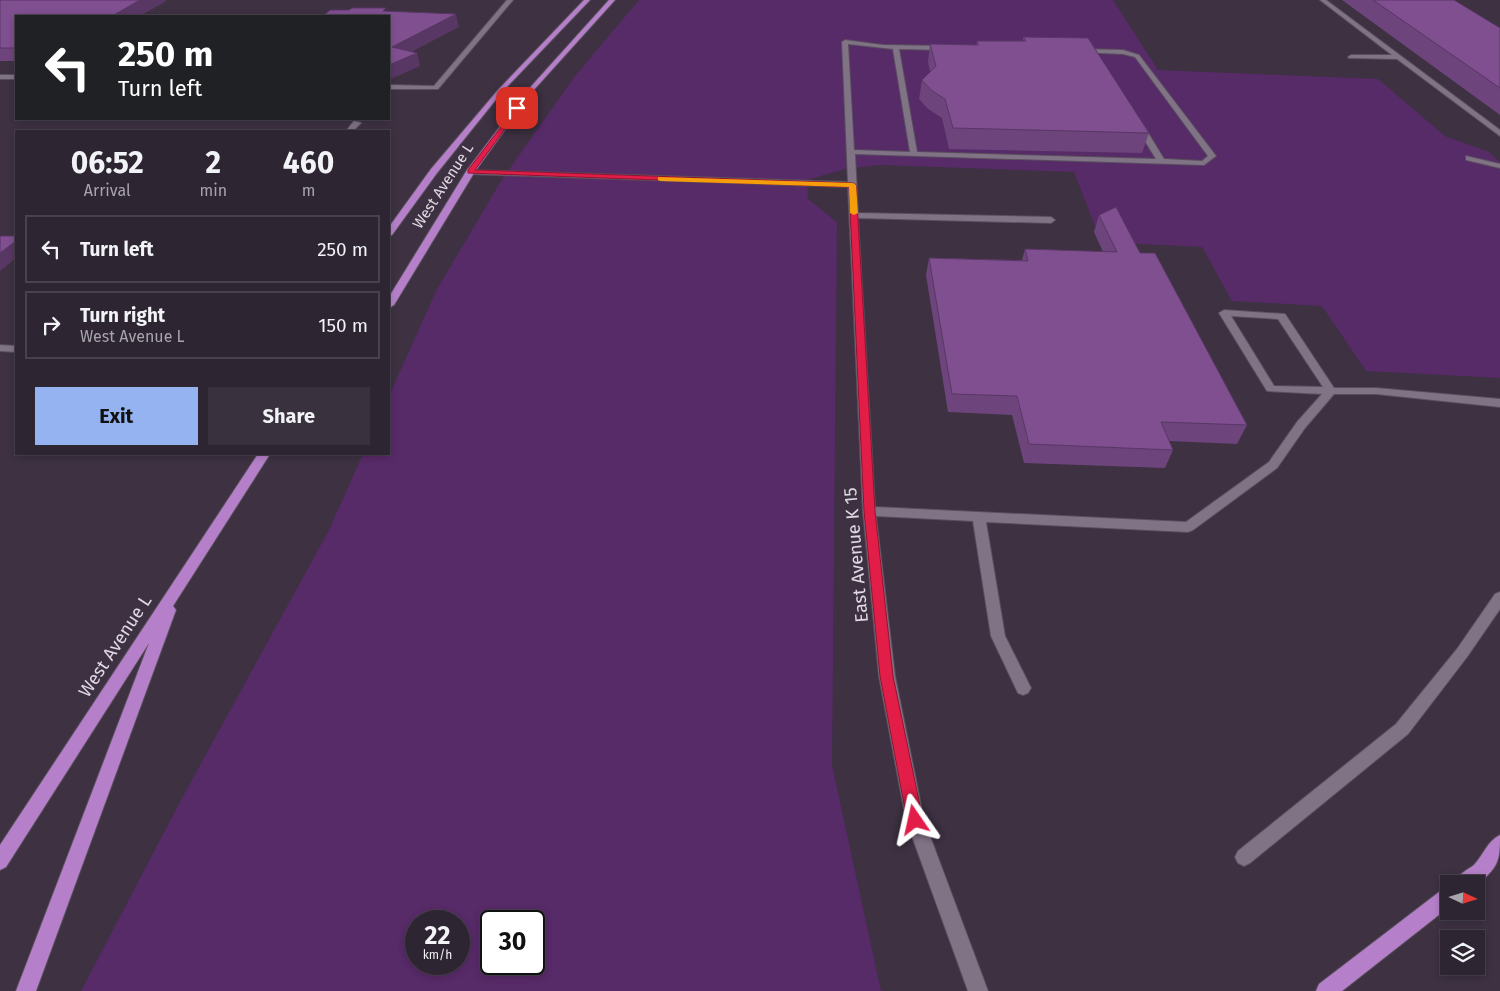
<!DOCTYPE html>
<style>
:root{--surface:#2e2532;--page:#3a313e;--text:#f1f3f6;--muted:#a7a5ac;--line:#49424d;--accent:#95b2f1}
body{margin:0;font-family:"Fira Sans",sans-serif;background:var(--page);color:var(--text);height:100vh;display:flex;flex-direction:column;font-size:19px;white-space:nowrap}
*{box-sizing:border-box;margin:0}
p{font-size:16px;color:var(--muted)}
.icon{flex:none;width:28px;height:28px;fill:none;stroke:currentColor;stroke-width:2;stroke-linecap:round;stroke-linejoin:round}
.map{position:relative;flex:1;overflow:hidden}
.sheet{position:absolute;left:15px;top:130px;width:375px;height:325px;display:flex;flex-direction:column;background:var(--surface);border-radius:0px;box-shadow:0 2px 8px #0003,0 0 0 1px var(--line)}
.sheet>*{flex:none}
.banner{position:absolute;left:15px;top:15px;width:375px;height:105px;border-radius:0px;box-shadow:0 2px 8px #0003,0 0 0 1px var(--line);background:#202124;color:#fff;overflow:hidden}
.needle{width:32px;rotate:94deg}
.controls{position:absolute;left:1440px;top:875px;display:grid;gap:10px}
.controls a{display:grid;place-items:center;width:45px;height:45px;border-radius:0px;background:var(--surface);box-shadow:0 2px 8px #0003,0 0 0 1px var(--line);font-size:25px}
.speed{position:absolute;left:405px;top:910px;display:flex;gap:10px;font-size:25px;font-weight:700;text-align:center}
.speed>*{display:grid;place-content:center;width:65px;height:65px;border-radius:50%;background:var(--surface);box-shadow:0 2px 8px #0003,0 0 0 1px var(--line);line-height:1}
.speed small{font-size:12px;font-weight:400}
.speed .limit{border:2px solid #111;border-radius:8px;background:#fff;color:#111}
.pin{position:absolute;display:grid;place-items:center;width:42px;height:42px;color:#fff;margin:-21px;border-radius:10px;box-shadow:0 2px 8px #0006}
.me{position:absolute;width:55px;margin:-28px;rotate:349deg;stroke-linejoin:round;filter:drop-shadow(0 0 4px #0008)}
.turn{display:flex;align-items:center;gap:18px;height:105px;padding:0 20px;font-size:22px}
.turn .icon{width:65px;height:65px;stroke-width:2.5}
.turn b{display:block;font-size:35px;line-height:42px}
.eta{display:flex;justify-content:space-evenly;align-items:center;height:85px;text-align:center}
.eta b{font-size:30px;font-weight:700;line-height:35px}
.cta{display:flex;gap:10px;margin-top:auto;padding:10px 20px}
.cta a{flex:1;height:58px;border-radius:0px;background:var(--accent);color:#111;font-size:20px;font-weight:700;line-height:58px;text-align:center}
.cta a+a{background:var(--page);color:var(--text)}
ul{padding:0;list-style:none}
li{display:flex;align-items:center;gap:15px;height:68px;margin:0 10px 8px;padding:0 10px;border:2px solid var(--line);border-radius:0px}
li div{flex:1}
li b{display:block;font-size:19px}
li em{font-style:normal}
.map>svg:first-child{display:block}
.green{fill:#572a68;fill-rule:evenodd}
.lines{fill:none;stroke-linecap:round;stroke-linejoin:round}
.minor-casing{stroke:#594f5c;stroke-width:2}
.major-casing{stroke:#594f5c;stroke-width:2}
.minor{fill:#817386;fill-rule:evenodd}
.major{fill:#b580c9;fill-rule:evenodd}
.wall{fill:#6d447c}
.shaded-wall{fill:#593765}
.building{fill:#7f4f90;stroke:#593765}
.route{fill:#e11d48;stroke:#92132f}
.slow{fill:#f59e0b}
.labels{text-anchor:middle;stroke-width:5;stroke-linejoin:round;paint-order:stroke}
.far-street-label{font-size:15px;fill:#e0d9e3;stroke:#3d3142}
.street-label{font-size:18px;fill:#e0d9e3;stroke:#3d3142}
</style>
<div class="map">
<svg width="1500" height="991" viewBox="0 0 1500 991">
<rect width="100%" height="100%" fill="#3d3142"/>
<!-- green -->
<path class="green" d="M 639,0 L 1113,0 L 1158,70 L 1378,79 L 1445,136 L 1489,152 L 1500,162 L 1500,378 L 1366,371 L 1322,306 L 1232,301 L 1202,247 L 1101,242 L 1074,172 L 880,165 L 845,169 L 807,180 L 808,199 L 837,222 L 832,765 L 881,991 L 81,991 L 182,798 L 329,530 L 363,454 L 389,454 L 389,396 L 436,291 L 501,181 L 575,76 ZM 416,921 L 459,921 L 459,964 L 416,964 ZM 491,921 L 534,921 L 534,964 L 491,964 Z"/>
<g class="lines">
<defs>
<path id="minor" d="M 507,0 L 513,0 L 438,89 L 389,89 L 389,85 L 434,86 Z
M 1320,0 L 1326,0 L 1500,130 L 1500,136 L 1397,59 L 1349,58 L 1348,57 L 1351,55 L 1392,55 Z
M 845,40 L 883,45 L 945,46 L 948,48 L 945,50 L 899,49 L 917,152 L 1156,159 L 1134,123 L 1138,121 L 1142,123 L 1164,159 L 1202,161 L 1208,156 L 1135,57 L 1123,54 L 1078,52 L 1080,49 L 1123,50 L 1139,55 L 1216,156 L 1204,165 L 855,154 L 858,213 L 1051,217 L 1055,220 L 1051,223 L 858,218 L 875,507 L 1186,522 L 1269,462 L 1297,422 L 1322,394 L 1267,391 L 1219,313 L 1224,310 L 1285,314 L 1334,388 L 1376,388 L 1500,399 L 1500,407 L 1376,394 L 1334,394 L 1305,428 L 1277,468 L 1193,530 L 1188,532 L 986,522 L 1005,636 L 1031,688 L 1028,693 L 1023,695 L 1018,693 L 991,636 L 973,521 L 876,516 L 895,676 L 924,820 L 988,991 L 968,991 L 906,820 L 879,676 L 863,511 L 848,187 L 470,174 L 466,172 L 470,170 L 848,182 L 842,42 ZM 848,44 L 893,49 L 910,152 L 854,150 ZM 1231,316 L 1278,319 L 1323,387 L 1274,386 Z
M 0,75 L 16,75 L 16,79 L 0,79 Z
M 354,121 L 361,123 L 353,131 L 346,131 Z
M 1466,156 L 1500,164 L 1500,168 L 1466,160 Z
M 0,345 L 16,346 L 16,352 L 0,351 Z
M 1500,592 L 1500,609 L 1467,657 L 1408,734 L 1250,863 L 1244,866 L 1238,863 L 1235,857 L 1238,851 L 1396,724 L 1457,649 L 1495,594 Z"/>
<path id="major" d="M 584,0 L 590,0 L 502,92 L 437,173 L 392,235 L 389,236 L 389,227 L 431,169 L 498,90 Z
M 609,0 L 615,0 L 531,93 L 474,173 L 394,305 L 389,308 L 389,297 L 467,170 L 527,91 Z
M 258,454 L 270,454 L 173,606 L 176,610 L 36,991 L 16,991 L 149,643 L 6,867 L 0,870 L 0,845 Z
M 1500,835 C 1500,862 1498,868 1476,885 L 1454,884 C 1458,874 1466,871 1474,865 C 1483,856 1487,841 1500,835 Z
M 1449,886 L 1449,907 L 1342,991 L 1316,991 L 1319,984 L 1443,889 Z"/>
</defs>
<!-- minor casing -->
<use href="#minor" class="minor-casing"/>
<!-- major casing -->
<use href="#major" class="major-casing"/>
<!-- minor -->
<use href="#minor" class="minor"/>
<!-- major -->
<use href="#major" class="major"/>
</g>
<!-- wall -->
<path class="wall" d="M 0,0 L 166,1 L 139,16 L 16,16 L 16,61 L 0,61 Z
M 1342,0 L 1454,0 L 1500,28 L 1500,115 Z
M 1023,37 L 1149,133 L 1142,153 L 949,149 L 942,118 L 928,109 L 919,99 L 922,80 L 930,72 L 928,62 L 930,44 L 976,45 L 977,41 L 1023,41 Z
M 1099,215 L 1140,253 L 1247,425 L 1237,444 L 1169,441 L 1173,450 L 1165,468 L 1024,463 L 1012,415 L 948,412 L 926,275 L 929,258 L 1022,260 L 1025,249 L 1103,252 L 1094,232 Z"/>
<!-- shaded-wall -->
<path class="shaded-wall" d="M 140,0 L 165,0 L 166,1 L 139,16 L 112,16 Z
M 456,14 L 459,27 L 396,60 L 392,47 Z
M 417,53 L 420,66 L 389,80 L 389,65 Z
M 16,241 L 16,258 L 0,271 L 0,253 Z"/>
<!-- building -->
<path class="building" d="M 0,0 L 140,0 L 112,16 L 16,16 L 16,48 L 0,48 Z
M 1373,0 L 1454,0 L 1500,28 L 1500,88 Z
M 352,8 L 386,8 L 383,11 L 456,14 L 392,47 L 417,53 L 389,65 L 389,16 L 323,16 L 330,10 L 349,10 Z
M 1023,37 L 1088,38 L 1149,133 L 953,128 L 945,99 L 931,90 L 922,80 L 936,66 L 930,44 L 978,45 L 977,41 L 1026,41 Z
M 1116,207 L 1140,253 L 1155,253 L 1247,425 L 1161,422 L 1173,450 L 1029,444 L 1017,396 L 952,394 L 929,258 L 1028,261 L 1025,249 L 1117,252 L 1099,215 Z
M 0,236 L 16,236 L 16,241 L 0,253 Z"/>
<!-- route -->
<path class="route" d="M 517,106 L 520,108 L 475,170 L 853,183 L 856,185 L 875,511 L 893,676 L 923,820 L 920,826 L 915,828 L 909,826 L 907,820 L 880,676 L 864,511 L 849,187 L 468,173 L 468,170 Z"/>
<!-- slow -->
<path class="slow" d="M 658,177 L 853,183 L 856,185 L 858,213 L 854,215 L 850,213 L 849,187 L 660,181 L 658,180 Z"/>
<g class="labels">
<!-- far-street labels -->
<g class="far-street-label">
<text transform="translate(443 186) rotate(-57)" y="5">West Avenue L</text>
</g>
<!-- street labels -->
<g class="street-label">
<text transform="translate(856 555) rotate(-95)" y="6">East Avenue K 15</text>
<text transform="translate(115 646) rotate(-57)" y="6">West Avenue L</text>
</g>
</g>
</svg>
<div class="controls">
<a><svg class="needle" viewBox="-14 -14 28 28"><path d="M0-13l5 13h-10z" fill="#e53935"/><path d="M0 13l5-13h-10z" fill="#a7a5ac"/></svg></a>
<a><svg class="icon" aria-label="layers" viewBox="0 0 24 24"><path d="M12 4l9 5-9 5-9-5zM3 14l9 5 9-5"/></svg></a>
</div>
<div class="speed"><div>22<small>km/h</small></div><div class="limit">30</div></div>
<div class="pin" style="left:517px;top:108px;background:#d93025"><svg class="icon" aria-label="arrive" viewBox="0 0 24 24"><path d="M6 21V4h12l-3 4 3 4H6"/></svg></div>
<svg class="me" style="left:915px;top:820px" viewBox="-20 -20 40 40"><path d="M0-17L14 15 0 8-14 15z" fill="#e11d48" stroke="#fff" stroke-width="4"/></svg>
<div class="banner">
<div class="turn"><svg class="icon" aria-label="left" viewBox="0 0 24 24"><path d="M17 20v-9H6M10 6l-5 5 5 5"/></svg><div><b>250 m</b>Turn left</div></div>
</div>
<section class="sheet">
<div class="eta">
<div><b>06:52</b><p>Arrival</p></div>
<div><b>2</b><p>min</p></div>
<div><b>460</b><p>m</p></div>
</div>
<ul>
<li><svg class="icon" aria-label="left" viewBox="0 0 24 24"><path d="M17 20v-9H6M10 6l-5 5 5 5"/></svg><div><b>Turn left</b></div><em>250 m</em></li>
<li><svg class="icon" aria-label="right" viewBox="0 0 24 24"><path d="M7 20v-9h11M14 6l5 5-5 5"/></svg><div><b>Turn right</b><p>West Avenue L</p></div><em>150 m</em></li>
</ul>
<div class="cta"><a>Exit</a><a>Share</a></div>
</section>
</div>
